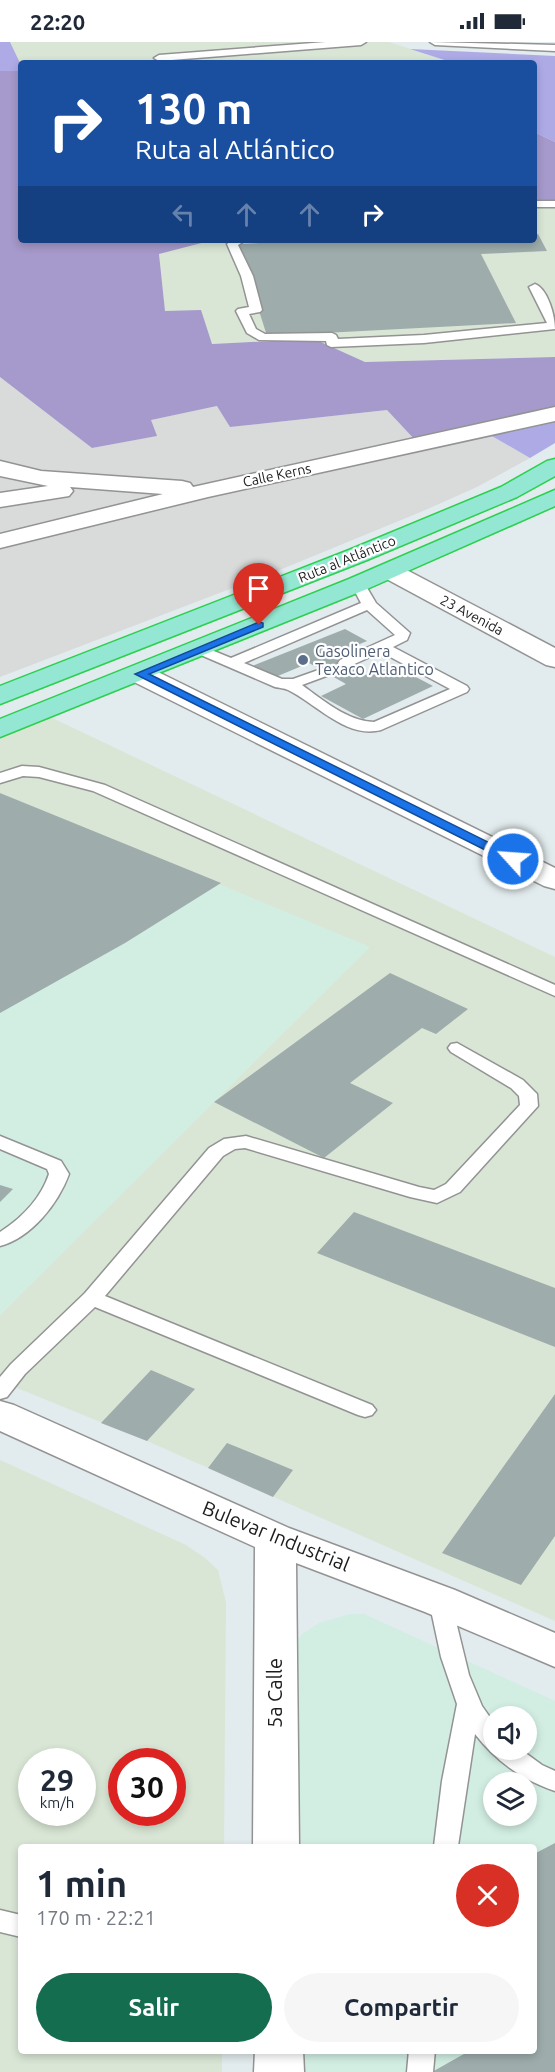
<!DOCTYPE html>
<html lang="es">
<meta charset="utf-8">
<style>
:root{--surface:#fff;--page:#f6f6f7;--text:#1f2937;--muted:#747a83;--accent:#156d50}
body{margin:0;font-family:Ubuntu,sans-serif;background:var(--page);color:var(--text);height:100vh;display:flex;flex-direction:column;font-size:22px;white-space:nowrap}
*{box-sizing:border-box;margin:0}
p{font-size:20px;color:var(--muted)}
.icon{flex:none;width:33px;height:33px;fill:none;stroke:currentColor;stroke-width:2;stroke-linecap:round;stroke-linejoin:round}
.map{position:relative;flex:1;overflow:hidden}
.details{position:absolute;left:18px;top:1802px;width:519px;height:210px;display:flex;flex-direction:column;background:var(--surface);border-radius:6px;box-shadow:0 3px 9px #0003}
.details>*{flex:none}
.banner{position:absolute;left:18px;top:18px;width:519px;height:183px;border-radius:6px;box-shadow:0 3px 9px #0003;background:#1a4fa0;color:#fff;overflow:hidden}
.fabs{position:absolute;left:483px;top:1664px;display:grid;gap:12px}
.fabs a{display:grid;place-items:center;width:54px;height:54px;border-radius:50%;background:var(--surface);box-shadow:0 3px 9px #0003;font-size:30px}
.speed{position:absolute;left:18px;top:1706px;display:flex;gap:12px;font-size:30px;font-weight:700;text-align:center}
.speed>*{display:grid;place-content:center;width:78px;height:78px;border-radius:50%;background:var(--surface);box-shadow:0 3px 9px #0003;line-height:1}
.speed small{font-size:15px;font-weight:400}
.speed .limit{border:9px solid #d22;background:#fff;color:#111}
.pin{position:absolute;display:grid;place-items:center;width:51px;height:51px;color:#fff;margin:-62px -26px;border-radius:50% 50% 50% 0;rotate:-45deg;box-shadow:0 0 6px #0007}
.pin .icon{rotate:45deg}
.me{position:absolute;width:66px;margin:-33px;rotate:296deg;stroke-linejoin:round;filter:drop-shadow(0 0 4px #0008)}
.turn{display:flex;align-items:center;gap:21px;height:126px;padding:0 18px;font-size:27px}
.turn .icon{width:78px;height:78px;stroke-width:2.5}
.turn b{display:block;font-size:42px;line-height:51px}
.lanes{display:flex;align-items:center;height:57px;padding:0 18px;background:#0003;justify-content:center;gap:30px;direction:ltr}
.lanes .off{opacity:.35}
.round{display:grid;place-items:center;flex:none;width:63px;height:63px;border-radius:32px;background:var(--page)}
.head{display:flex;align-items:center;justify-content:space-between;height:102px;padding:0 18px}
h1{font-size:36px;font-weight:700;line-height:45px}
.button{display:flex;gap:12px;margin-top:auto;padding:12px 18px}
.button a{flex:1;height:69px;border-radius:36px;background:var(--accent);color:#fff;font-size:24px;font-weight:700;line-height:69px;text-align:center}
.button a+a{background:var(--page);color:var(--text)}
.status{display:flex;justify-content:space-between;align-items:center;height:42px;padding:0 30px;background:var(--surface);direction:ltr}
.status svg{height:16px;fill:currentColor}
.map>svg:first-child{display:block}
.residential{fill:#d9dada}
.commercial{fill:#d2eee3;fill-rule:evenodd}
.industrial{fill:#d9e6d5;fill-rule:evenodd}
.grass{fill:#aeaae6}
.forest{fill:#a699cb}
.building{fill:#9eacac}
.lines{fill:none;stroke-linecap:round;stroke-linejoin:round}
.service-casing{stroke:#939393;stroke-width:3}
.minor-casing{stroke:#939393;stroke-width:3}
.tertiary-casing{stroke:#939393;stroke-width:3}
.trunk-casing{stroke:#2bd04e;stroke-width:3}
.service{fill:#fff;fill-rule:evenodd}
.minor{fill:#fff;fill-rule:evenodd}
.tertiary{fill:#fff;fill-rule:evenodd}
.trunk{fill:#94e7d2;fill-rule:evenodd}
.route{fill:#1a73e8;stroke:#114b97;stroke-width:1.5}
.service-dot{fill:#5c6f8a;stroke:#fff;stroke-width:2}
.labels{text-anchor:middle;stroke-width:4.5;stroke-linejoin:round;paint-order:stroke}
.far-street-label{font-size:14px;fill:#1c1c1c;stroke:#fff}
.service-label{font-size:16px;fill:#4e5e75;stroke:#fff;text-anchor:start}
.near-street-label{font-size:20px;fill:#1c1c1c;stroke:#fff}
</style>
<div class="status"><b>22:20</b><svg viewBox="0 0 49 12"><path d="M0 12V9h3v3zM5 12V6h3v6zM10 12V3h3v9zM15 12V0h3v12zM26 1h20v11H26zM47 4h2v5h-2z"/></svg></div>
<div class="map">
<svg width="555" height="2030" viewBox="0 0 555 2030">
<rect width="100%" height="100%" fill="#e2ebed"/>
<!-- residential -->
<path class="residential" d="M 0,335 L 92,406 L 156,394 L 150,378 L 218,364 L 230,385 L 387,368 L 416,399 L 478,386 L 530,416 L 477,445 L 423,469 L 277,529 L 0,635 Z"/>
<!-- commercial -->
<path class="commercial" d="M 0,751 L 371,905 L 0,1273 Z
M 350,1572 L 364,1572 L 555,1659 L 555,2030 L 304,2030 L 304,2009 L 534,2008 L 534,1804 L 300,1804 L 296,1601 L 302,1592 L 319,1581 ZM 494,1674 L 526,1674 L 526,1707 L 494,1707 ZM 494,1740 L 526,1740 L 526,1773 L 494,1773 Z"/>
<!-- industrial -->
<path class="industrial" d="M 10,0 L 389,0 L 454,21 L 21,21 L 21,23 Z
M 534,159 L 555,160 L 555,315 L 365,320 L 314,297 L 212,302 L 165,270 L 159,211 L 213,198 L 534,198 Z
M 48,674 L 555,915 L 555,1579 L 147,1399 L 0,1339 L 0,1273 L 370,905 L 0,751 L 0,695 Z
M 0,1418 L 186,1503 L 205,1516 L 218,1528 L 226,1561 L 224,1804 L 21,1804 L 21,2008 L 222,2009 L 222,2030 L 0,2030 ZM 32,1719 L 82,1719 L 82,1770 L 32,1770 ZM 122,1719 L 172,1719 L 172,1770 L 122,1770 Z"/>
<!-- grass -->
<path class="grass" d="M 0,0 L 10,0 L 21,23 L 21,29 L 0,29 Z
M 410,7 L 555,14 L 555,100 L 534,90 L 534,21 L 454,21 Z
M 555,367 L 555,401 L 530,416 L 478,386 Z"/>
<!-- forest -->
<path class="forest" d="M 0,29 L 21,29 L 21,198 L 213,198 L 159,212 L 165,269 L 201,268 L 212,302 L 314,297 L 365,320 L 555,315 L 555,367 L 416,399 L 387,368 L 230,385 L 217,364 L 151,378 L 157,394 L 92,406 L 0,335 Z
M 534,90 L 555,100 L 555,160 L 534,159 Z"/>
<!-- building -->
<path class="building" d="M 538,192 L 547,209 L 481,212 L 516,281 L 267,294 L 238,202 L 326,198 L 534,198 L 534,193 Z
M 345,587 L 367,599 L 331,614 L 366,633 L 391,622 L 433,644 L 363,677 L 321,654 L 346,642 L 309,621 L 273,636 L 252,624 Z
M 0,751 L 221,841 L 125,901 L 0,971 Z
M 390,931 L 468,967 L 436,992 L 422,986 L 350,1041 L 393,1061 L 324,1116 L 214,1060 Z
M 0,1143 L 13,1147 L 0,1160 Z
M 354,1170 L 555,1246 L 555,1305 L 317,1211 Z
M 151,1328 L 195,1347 L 147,1399 L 101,1381 Z
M 555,1352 L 555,1494 L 521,1543 L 442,1511 Z
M 227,1401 L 293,1428 L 273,1455 L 208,1426 Z
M 555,1801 L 555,2030 L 432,2030 L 471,2008 L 534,2008 L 534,1812 Z"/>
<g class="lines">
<defs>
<path id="service" d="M 326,0 L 366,0 L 361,3 L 159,19 L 154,16 L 159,13 Z
M 430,0 L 555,3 L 555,9 L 435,3 Z
M 534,159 L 555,159 L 555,165 L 534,165 Z
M 232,198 L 246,198 L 238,203 L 253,234 L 262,268 L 260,270 L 249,272 L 256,287 L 265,292 L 332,291 L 336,293 L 338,297 L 424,293 L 547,281 L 529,245 L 535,242 C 548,247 555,274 555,287 L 424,301 L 331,305 L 327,303 L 326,299 L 259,298 L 247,291 L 236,269 L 238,267 L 249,265 L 241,234 L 227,202 Z
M 358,538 L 363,539 L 376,561 L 410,591 L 407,598 L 393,605 L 467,644 L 469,647 L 467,650 L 381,688 C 346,697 317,662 288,648 C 284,646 279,646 275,645 L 194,610 L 192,607 L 199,603 L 231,616 L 361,561 L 351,542 ZM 367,568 L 395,593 L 340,618 L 338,621 L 340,624 L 350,624 L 381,610 L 450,647 L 374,680 C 347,679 323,658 302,643 L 329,633 L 331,630 L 329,627 L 324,626 L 293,637 L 282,637 L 244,621 Z
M 22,724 L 39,725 L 105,743 L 555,943 L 555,954 L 93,749 L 39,735 L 23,734 L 0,741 L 0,731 Z
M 457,1001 L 523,1038 L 537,1052 L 538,1064 L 460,1150 L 437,1161 L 410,1155 L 245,1106 L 235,1107 L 223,1114 L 105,1254 L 372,1363 L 376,1368 L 372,1373 L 365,1375 L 358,1373 L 95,1265 L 25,1332 L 7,1355 L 0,1357 L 0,1335 L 11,1322 L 85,1251 L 209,1106 L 224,1097 L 246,1094 L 419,1145 L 434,1148 L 446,1142 L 520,1063 L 519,1054 L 511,1046 L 451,1010 L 448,1006 L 451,1002 Z
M 0,1094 L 61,1119 L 69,1132 C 58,1162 31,1196 0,1204 L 0,1190 C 22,1176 41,1156 49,1132 L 47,1127 L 0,1107 Z
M 440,1550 L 448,1553 L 451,1559 L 469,1633 L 482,1664 L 494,1681 L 494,1707 L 520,1707 L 542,1723 L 555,1729 L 555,1749 C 522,1738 496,1719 475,1692 L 458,1804 L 434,1804 L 442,1739 L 457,1662 L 441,1615 L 429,1559 L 432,1553 Z
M 0,1868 L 21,1873 L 21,1895 L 0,1890 Z
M 409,2008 L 435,2008 L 433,2030 L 407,2030 Z"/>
<path id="minor" d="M 555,365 L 555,379 L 208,455 L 0,506 L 0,492 L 163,452 L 70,445 L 73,449 L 69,454 L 0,465 L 0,451 L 48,444 L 0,434 L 0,419 L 41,429 L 182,439 L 190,441 L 193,445 Z
M 140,624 L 150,626 L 555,826 L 555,847 L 544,844 L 130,638 L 127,632 L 130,626 Z
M 0,1359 L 14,1363 L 289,1486 L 455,1548 L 555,1591 L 555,1625 L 425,1570 L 296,1521 L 299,1804 L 253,1804 L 255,1505 L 0,1389 Z
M 255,2008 L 303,2008 L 304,2030 L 254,2030 Z"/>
<path id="tertiary" d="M 390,521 L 399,524 L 555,606 L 555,625 L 546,623 L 381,534 L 377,529 L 381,524 Z"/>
<path id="trunk" d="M 555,417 L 555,434 L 517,455 L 367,518 L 0,662 L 0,644 L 349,508 L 501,445 L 547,419 Z
M 555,448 L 555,464 L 367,547 L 0,695 L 0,677 L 349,537 Z"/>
</defs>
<!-- service casing -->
<use href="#service" class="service-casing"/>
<!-- minor casing -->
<use href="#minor" class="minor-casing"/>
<!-- tertiary casing -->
<use href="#tertiary" class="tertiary-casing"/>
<!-- trunk casing -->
<use href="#trunk" class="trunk-casing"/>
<!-- service -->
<use href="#service" class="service"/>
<!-- minor -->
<use href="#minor" class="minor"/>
<!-- tertiary -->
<use href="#tertiary" class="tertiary"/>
<!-- trunk -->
<use href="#trunk" class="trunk"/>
</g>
<!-- route -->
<path class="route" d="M 259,580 L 263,581 L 263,585 L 149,632 L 518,815 L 520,817 L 518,820 L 509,820 L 135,632 Z"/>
<!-- markers -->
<circle class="service-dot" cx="303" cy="618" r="6"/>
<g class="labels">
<!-- far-street labels -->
<g class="far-street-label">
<text transform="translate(277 433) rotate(-12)" y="5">Calle Kerns</text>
<text transform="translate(347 517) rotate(-22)" y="5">Ruta al Atlántico</text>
<text transform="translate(472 573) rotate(28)" y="5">23 Avenida</text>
</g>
<!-- service labels -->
<g class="service-label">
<text x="315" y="615">Gasolinera<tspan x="315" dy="18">Texaco Atlantico</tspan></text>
</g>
<!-- near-street labels -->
<g class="near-street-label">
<text transform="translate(276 1494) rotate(22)" y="7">Bulevar Industrial</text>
<text transform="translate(275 1651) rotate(-90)" y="7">5a Calle</text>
</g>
</g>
</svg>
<div class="fabs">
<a><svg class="icon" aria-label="sound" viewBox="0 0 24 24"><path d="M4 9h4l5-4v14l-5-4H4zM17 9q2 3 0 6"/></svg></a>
<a><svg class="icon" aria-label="layers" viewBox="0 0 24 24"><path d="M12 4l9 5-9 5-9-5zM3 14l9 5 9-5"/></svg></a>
</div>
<div class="speed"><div>29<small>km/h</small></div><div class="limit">30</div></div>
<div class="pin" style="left:259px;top:583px;background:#d93025"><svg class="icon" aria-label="arrive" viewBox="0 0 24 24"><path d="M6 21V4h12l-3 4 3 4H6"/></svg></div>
<svg class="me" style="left:513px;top:817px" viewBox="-20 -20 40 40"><circle r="17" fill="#1a73e8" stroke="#fff" stroke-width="3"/><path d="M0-11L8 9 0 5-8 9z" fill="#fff"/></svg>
<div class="banner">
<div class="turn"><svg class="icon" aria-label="right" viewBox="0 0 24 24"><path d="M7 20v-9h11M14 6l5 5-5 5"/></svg><div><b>130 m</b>Ruta al Atlántico</div></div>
<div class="lanes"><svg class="icon off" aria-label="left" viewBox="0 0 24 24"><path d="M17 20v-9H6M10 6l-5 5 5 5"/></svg><svg class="icon off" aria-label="ahead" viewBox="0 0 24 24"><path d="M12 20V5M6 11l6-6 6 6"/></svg><svg class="icon off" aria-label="ahead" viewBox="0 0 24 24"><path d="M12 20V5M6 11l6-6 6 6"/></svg><svg class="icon" aria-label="right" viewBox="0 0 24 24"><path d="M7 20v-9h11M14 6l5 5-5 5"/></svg></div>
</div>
<section class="details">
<div class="head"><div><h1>1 min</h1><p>170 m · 22:21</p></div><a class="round" style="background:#d93025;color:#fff"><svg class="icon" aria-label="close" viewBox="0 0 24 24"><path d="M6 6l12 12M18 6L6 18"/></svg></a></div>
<div class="button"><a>Salir</a><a>Compartir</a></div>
</section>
</div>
